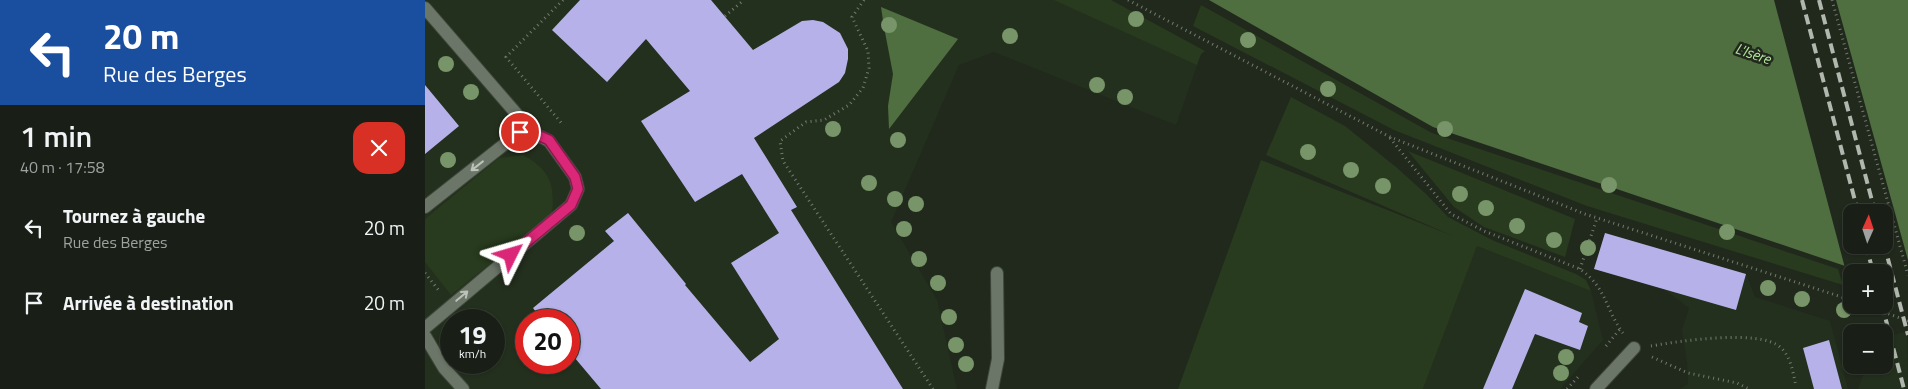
<!DOCTYPE html>
<html lang="fr">
<meta charset="utf-8">
<style>
:root{--surface:#191f16;--page:#22271f;--text:#f1f3f6;--muted:#9fa2a1;--line:#373d35}
body{margin:0;font-family:"Titillium Web",sans-serif;background:var(--page);color:var(--text);height:100vh;display:flex;flex-direction:column;font-size:19px;white-space:nowrap}
*{box-sizing:border-box;margin:0}
p{font-size:16px;color:var(--muted)}
.icon{flex:none;width:28px;height:28px;fill:none;stroke:currentColor;stroke-width:2;stroke-linecap:round;stroke-linejoin:round}
.map{position:relative;flex:1;overflow:hidden}
.drawer{display:flex;flex-direction:column;background:var(--surface);width:425px}
.drawer>*{flex:none}
.hud{background:#1a4fa0;color:#fff;overflow:hidden}
.needle{width:32px;rotate:3deg}
.controls{position:absolute;left:1418px;top:204px;display:grid;gap:10px}
.controls a{display:grid;place-items:center;width:50px;height:50px;border-radius:10px;background:var(--surface);box-shadow:0 1px 4px #0004,0 0 0 1px var(--line);font-size:25px}
.speed{position:absolute;left:15px;top:309px;display:flex;gap:10px;font-size:25px;font-weight:700;text-align:center}
.speed>*{display:grid;place-content:center;width:65px;height:65px;border-radius:50%;background:var(--surface);box-shadow:0 1px 4px #0004,0 0 0 1px var(--line);line-height:1}
.speed small{font-size:12px;font-weight:400}
.speed .limit{border:8px solid #d22;background:#fff;color:#111}
.pin{position:absolute;display:grid;place-items:center;width:42px;height:42px;color:#fff;margin:-21px;border:2px solid #fff;border-radius:50%;box-shadow:0 1px 5px #0007}
.me{position:absolute;width:55px;margin:-28px;rotate:50deg;stroke-linejoin:round;filter:drop-shadow(0 0 4px #0008)}
.turn{display:flex;align-items:center;gap:18px;height:105px;padding:0 20px;font-size:22px}
.turn .icon{width:65px;height:65px;stroke-width:2.5}
.turn b{display:block;font-size:35px;line-height:42px}
.round{display:grid;place-items:center;flex:none;width:52px;height:52px;border-radius:15px;background:var(--page)}
.overview{display:flex;align-items:center;justify-content:space-between;height:85px;padding:0 20px}
h1{font-size:30px;font-weight:600;line-height:38px}
ul{padding:0;list-style:none}
li{display:flex;align-items:center;gap:15px;height:75px;padding:0 20px}
li div{flex:1}
li b{display:block;font-size:19px}
li em{font-style:normal}
main{display:flex;flex:1;min-height:0}
.map>svg:first-child{display:block}
.built{fill:#24301e;fill-rule:evenodd}
.green{fill:#283b1e}
.water{fill:#506f41;fill-rule:evenodd}
.pier{fill:#21291d;fill-rule:evenodd}
.building{fill:#b6b1e8}
.lines{fill:none;stroke-linecap:round;stroke-linejoin:round}
.lane-casing{stroke:#3f473c;stroke-width:14}
.street-casing{stroke:#3f473c;stroke-width:14}
.path{stroke:#747b70;stroke-width:3;stroke-dasharray:1 4;stroke-linecap:butt}
.lane{stroke:#6c7668;stroke-width:12}
.street{stroke:#6c7668;stroke-width:12}
.rail{stroke:#b1b7ae;stroke-width:4;stroke-dasharray:10 5;stroke-linecap:butt}
.tree{fill:#779568}
.oneway{stroke:#bcc2b9}
.route-casing{stroke:#8e194d;stroke-width:12}
.route{stroke:#db2777;stroke-width:9}
.labels{text-anchor:middle;stroke-width:5;stroke-linejoin:round;paint-order:stroke}
.water-label{font-size:15px;font-style:italic;fill:#b3e39c;stroke:#21291d}
</style>
<main>
<section class="drawer">
<div class="hud">
<div class="turn"><svg class="icon" aria-label="left" viewBox="0 0 24 24"><path d="M17 20v-9H6M10 6l-5 5 5 5"/></svg><div><b>20 m</b>Rue des Berges</div></div>
</div>
<div class="overview"><div><h1>1 min</h1><p>40 m · 17:58</p></div><a class="round" style="background:#d93025;color:#fff"><svg class="icon" aria-label="close" viewBox="0 0 24 24"><path d="M6 6l12 12M18 6L6 18"/></svg></a></div>
<ul>
<li><svg class="icon" aria-label="left" viewBox="0 0 24 24"><path d="M17 20v-9H6M10 6l-5 5 5 5"/></svg><div><b>Tournez à gauche</b><p>Rue des Berges</p></div><em>20 m</em></li>
<li><svg class="icon" aria-label="arrive" viewBox="0 0 24 24"><path d="M6 21V4h12l-3 4 3 4H6"/></svg><div><b>Arrivée à destination</b></div><em>20 m</em></li>
</ul>
</section>
<div class="map">
<svg width="1483" height="389" viewBox="0 0 1483 389">
<rect width="100%" height="100%" fill="#21291d"/>
<!-- built -->
<path class="built" d="M 0,0 L 676,0 L 776,54 L 751,125 L 569,52 L 534,65 L 466,222 L 512,300 L 532,389 L 0,389 ZM 26,320 L 69,320 L 69,362 L 26,362 ZM 101,320 L 144,320 L 144,362 L 101,362 Z
M 1180,233 L 1321,274 L 1330,297 L 1405,321 L 1423,389 L 1255,389 L 1263,384 L 1262,362 L 1257,330 L 1264,308 L 1239,289 L 1169,269 Z
M 1052,246 L 1166,291 L 1178,340 L 1135,389 L 998,389 Z
M 1482,331 L 1483,389 L 1433,389 L 1442,365 L 1459,365 L 1459,338 Z"/>
<!-- green -->
<path class="green" d="M 629,0 L 686,0 L 780,51 L 776,54 L 772,65 Z
M 776,5 L 1007,133 L 1413,269 L 1418,285 L 1162,206 L 969,130 L 768,26 Z
M 866,97 L 920,126 L 971,167 L 1001,194 L 1023,217 L 1067,240 L 1151,274 L 1161,280 L 1166,291 L 1052,246 L 998,389 L 753,389 L 836,160 L 1028,236 L 841,155 Z
M 983,151 L 1150,219 L 1140,257 L 1059,227 L 1029,207 Z
M 98,155 C 125,170 130,184 127,214 L 26,295 L 0,262 L 0,219 L 74,158 Z"/>
<!-- water -->
<path class="water" d="M 784,0 L 1483,0 L 1483,290 L 1459,272 L 1438,272 L 1008,127 ZM 1426,212 L 1459,212 L 1459,245 L 1426,245 Z
M 456,7 L 533,39 L 464,129 L 463,106 L 468,74 L 459,27 Z"/>
<!-- pier -->
<path class="pier" d="M 1349,0 L 1411,0 L 1483,260 L 1483,292 L 1459,283 L 1459,272 L 1432,272 L 1420,268 ZM 1426,212 L 1459,212 L 1459,245 L 1426,245 Z"/>
<!-- building -->
<path class="building" d="M 155,0 L 286,0 L 328,50 L 377,21 L 388,20 L 398,22 L 415,33 L 423,49 L 423,59 L 420,73 L 414,82 L 329,138 L 372,207 L 366,210 L 478,389 L 176,389 L 144,351 L 144,320 L 117,320 L 108,308 L 189,241 L 180,231 L 203,213 L 261,284 L 260,285 L 325,362 L 354,339 L 306,263 L 354,233 L 317,174 L 270,202 L 216,121 L 265,91 L 221,39 L 182,82 L 127,30 Z
M 0,85 L 34,126 L 0,154 Z
M 1180,233 L 1321,274 L 1311,310 L 1169,269 Z
M 1100,289 L 1157,313 L 1154,322 L 1163,326 L 1155,350 L 1110,334 L 1087,389 L 1058,389 Z
M 1404,340 L 1417,389 L 1389,389 L 1378,348 Z"/>
<g class="lines">
<defs>
<path id="lane" d="M 0,8 L 108,133
M 0,207 L 95,132 L 108,133 L 124,141 L 150,177 L 153,189 L 146,205 L 0,328
M 0,336 L 19,368 L 38,389"/>
<path id="street" d="M 567,389 L 573,359 L 572,273
M 1171,389 L 1209,348"/>
</defs>
<!-- lane casing -->
<use href="#lane" class="lane-casing"/>
<!-- street casing -->
<use href="#street" class="street-casing"/>
<!-- path -->
<path class="path" d="M 138,0 L 81,57 L 138,125
M 439,0 L 427,17 L 443,51 L 444,68 L 438,88 L 424,105 L 399,120 L 381,122 L 355,141 L 358,161 L 508,389
M 703,0 L 965,137 L 1160,214 L 1426,300
M 1407,0 L 1483,275
M 300,16 L 319,0
M 965,138 L 1026,214 L 1059,231 L 1155,269 C 1182,288 1180,309 1198,333
M 1155,269 L 1172,218
M 0,273 L 15,292
M 1440,305 L 1483,321
M 1181,346 L 1195,329
M 1226,346 C 1254,341 1335,329 1355,347 C 1366,356 1368,373 1371,386
M 1227,357 L 1263,373 L 1312,383 L 1324,389
M 1142,389 L 1154,376"/>
<!-- lane -->
<use href="#lane" class="lane"/>
<!-- street -->
<use href="#street" class="street"/>
<!-- rail -->
<path class="rail" d="M 1377,0 L 1433,212
M 1394,0 L 1450,212
M 1459,244 L 1483,335
M 1441,245 L 1448,272
M 1457,305 L 1479,389"/>
</g>
<!-- trees -->
<g class="tree">
<circle cx="711" cy="19" r="8"/>
<circle cx="464" cy="25" r="8"/>
<circle cx="585" cy="36" r="8"/>
<circle cx="823" cy="40" r="8"/>
<circle cx="21" cy="64" r="8"/>
<circle cx="672" cy="85" r="8"/>
<circle cx="903" cy="89" r="8"/>
<circle cx="46" cy="92" r="8"/>
<circle cx="700" cy="97" r="8"/>
<circle cx="408" cy="129" r="8"/>
<circle cx="1020" cy="129" r="8"/>
<circle cx="473" cy="140" r="8"/>
<circle cx="883" cy="152" r="8"/>
<circle cx="23" cy="160" r="8"/>
<circle cx="926" cy="170" r="8"/>
<circle cx="444" cy="183" r="8"/>
<circle cx="1184" cy="185" r="8"/>
<circle cx="958" cy="186" r="8"/>
<circle cx="1035" cy="194" r="8"/>
<circle cx="470" cy="199" r="8"/>
<circle cx="491" cy="204" r="8"/>
<circle cx="1061" cy="208" r="8"/>
<circle cx="1092" cy="226" r="8"/>
<circle cx="479" cy="229" r="8"/>
<circle cx="1302" cy="232" r="8"/>
<circle cx="152" cy="233" r="8"/>
<circle cx="1129" cy="240" r="8"/>
<circle cx="1163" cy="248" r="8"/>
<circle cx="494" cy="259" r="8"/>
<circle cx="513" cy="283" r="8"/>
<circle cx="1343" cy="288" r="8"/>
<circle cx="1377" cy="299" r="8"/>
<circle cx="1419" cy="310" r="8"/>
<circle cx="524" cy="317" r="8"/>
<circle cx="531" cy="345" r="8"/>
<circle cx="1141" cy="357" r="8"/>
<circle cx="541" cy="364" r="8"/>
<circle cx="1136" cy="373" r="8"/>
</g>
<!-- one-way arrows -->
<defs><path id="oneway-shaft" d="M-6 0H5M1.5-3L5.5 0L1.5 3" fill="none" stroke-width="1.6" stroke-linecap="round" stroke-linejoin="round" transform="scale(1.25)"/></defs>
<g class="oneway">
<use href="#oneway-shaft" transform="translate(52 166) rotate(142)"/>
<use href="#oneway-shaft" transform="translate(37 296) rotate(-40)"/>
</g>
<g class="lines">
<defs>
<path id="route" d="M 86,255 L 146,205 L 153,189 L 150,177 L 124,140 L 108,133 L 95,132"/>
</defs>
<!-- route casing -->
<use href="#route" class="route-casing"/>
<!-- route -->
<use href="#route" class="route"/>
</g>
<g class="labels">
<!-- water labels -->
<g class="water-label">
<text transform="translate(1328 54) rotate(19)" y="5">L'Isère</text>
</g>
</g>
</svg>
<div class="controls">
<a><svg class="needle" viewBox="-14 -14 28 28"><path d="M0-13l5 13h-10z" fill="#e53935"/><path d="M0 13l5-13h-10z" fill="#9fa2a1"/></svg></a>
<a>+</a>
<a>−</a>
</div>
<div class="speed"><div>19<small>km/h</small></div><div class="limit">20</div></div>
<div class="pin" style="left:95px;top:132px;background:#d93025"><svg class="icon" aria-label="arrive" viewBox="0 0 24 24"><path d="M6 21V4h12l-3 4 3 4H6"/></svg></div>
<svg class="me" style="left:86px;top:255px" viewBox="-20 -20 40 40"><path d="M0-17L14 15 0 8-14 15z" fill="#db2777" stroke="#fff" stroke-width="4"/></svg>
</div>
</main>
